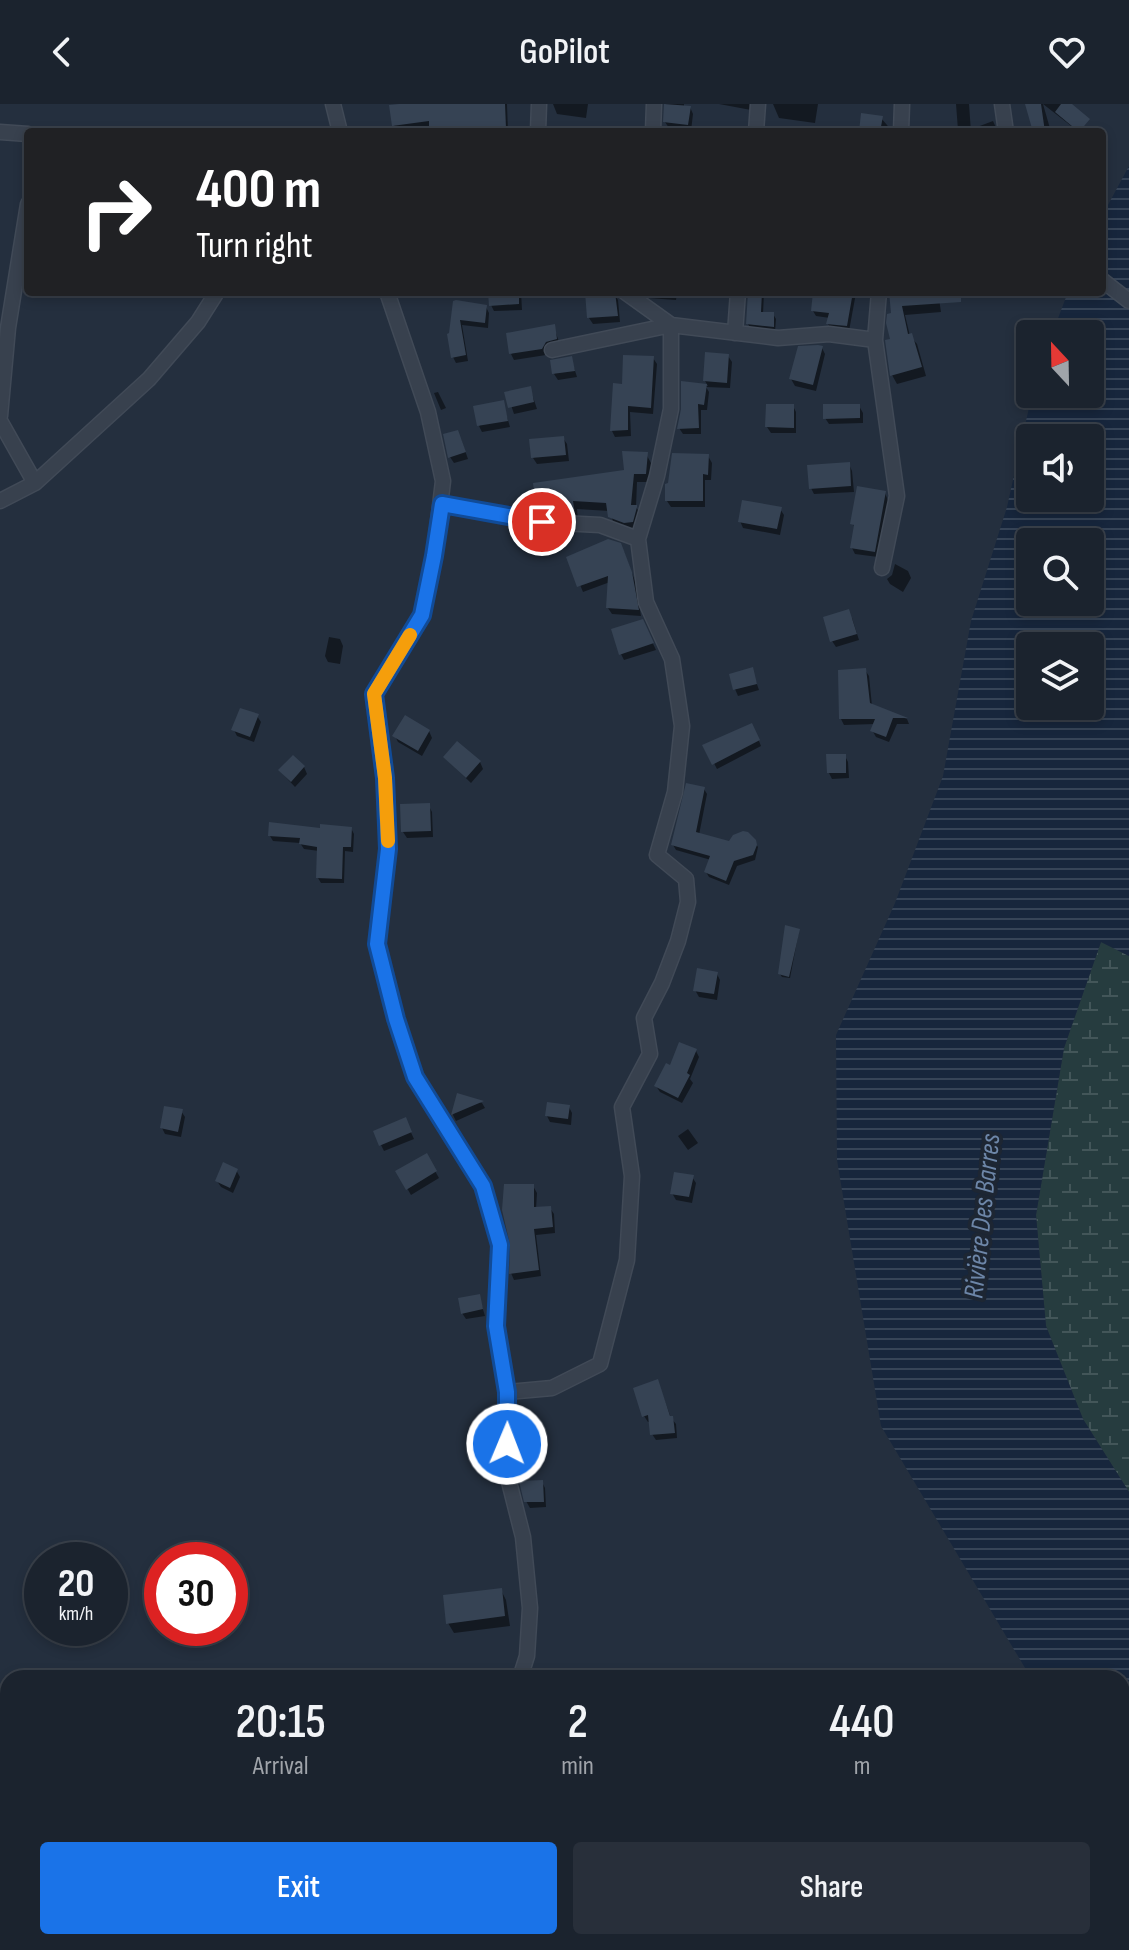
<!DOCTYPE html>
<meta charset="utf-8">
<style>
:root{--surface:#1b232e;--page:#282f3a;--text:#f1f3f6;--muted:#a0a4aa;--line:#39404a;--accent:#1a73e8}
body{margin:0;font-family:"Sofia Sans Condensed",sans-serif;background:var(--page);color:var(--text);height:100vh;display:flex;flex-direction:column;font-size:30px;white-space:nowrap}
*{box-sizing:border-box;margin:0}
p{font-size:26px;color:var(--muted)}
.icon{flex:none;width:44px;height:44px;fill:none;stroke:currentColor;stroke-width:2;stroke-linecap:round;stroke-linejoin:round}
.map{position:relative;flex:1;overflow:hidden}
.drawer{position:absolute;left:0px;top:1566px;width:1130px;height:280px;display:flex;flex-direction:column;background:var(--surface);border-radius:24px 24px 0 0;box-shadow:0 4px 12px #0003,0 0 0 2px var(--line)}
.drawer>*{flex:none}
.guide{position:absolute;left:24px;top:24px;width:1082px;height:168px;border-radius:8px;box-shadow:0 4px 12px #0003,0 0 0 2px var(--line);background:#202124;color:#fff;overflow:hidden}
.needle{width:52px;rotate:338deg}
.buttons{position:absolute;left:1016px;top:216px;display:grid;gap:16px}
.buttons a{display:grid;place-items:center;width:88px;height:88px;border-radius:8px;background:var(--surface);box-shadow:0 4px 12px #0003,0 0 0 2px var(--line);font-size:40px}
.speed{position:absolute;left:24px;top:1438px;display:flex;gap:16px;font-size:40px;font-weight:700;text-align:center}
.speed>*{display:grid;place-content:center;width:104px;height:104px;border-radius:50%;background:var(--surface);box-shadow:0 4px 12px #0003,0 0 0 2px var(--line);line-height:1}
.speed small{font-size:20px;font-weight:400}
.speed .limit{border:12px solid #d22;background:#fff;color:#111}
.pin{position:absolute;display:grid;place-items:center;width:68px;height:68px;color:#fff;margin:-34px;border:4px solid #fff;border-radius:50%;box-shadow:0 2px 8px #0007}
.me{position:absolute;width:88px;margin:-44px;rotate:1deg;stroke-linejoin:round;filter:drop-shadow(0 0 6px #0008)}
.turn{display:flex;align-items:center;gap:28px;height:168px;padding:0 40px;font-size:36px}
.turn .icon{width:104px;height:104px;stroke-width:2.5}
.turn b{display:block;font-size:56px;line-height:68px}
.eta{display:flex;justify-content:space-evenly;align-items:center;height:136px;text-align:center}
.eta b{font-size:48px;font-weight:600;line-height:56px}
.action{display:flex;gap:16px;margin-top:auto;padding:16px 40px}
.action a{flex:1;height:92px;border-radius:8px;background:var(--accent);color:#fff;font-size:32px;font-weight:600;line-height:92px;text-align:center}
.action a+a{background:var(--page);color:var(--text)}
header{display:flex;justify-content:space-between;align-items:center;height:104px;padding:0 40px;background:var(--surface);font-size:36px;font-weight:600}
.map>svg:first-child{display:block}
.wetland{fill:url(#wetland-marsh)}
.water{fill:url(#water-rules);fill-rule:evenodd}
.shadow{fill:#0007}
.building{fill:#364354}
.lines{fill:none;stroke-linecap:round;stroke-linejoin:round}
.street-casing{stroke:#414a57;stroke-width:17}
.street{stroke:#38414e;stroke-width:14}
.route-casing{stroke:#114b97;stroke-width:20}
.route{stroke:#1a73e8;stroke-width:14}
.slow{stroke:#f59e0b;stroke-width:14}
.labels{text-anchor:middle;stroke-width:8;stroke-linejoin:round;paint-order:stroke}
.water-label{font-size:28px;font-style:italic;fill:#6d86a8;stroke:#1d2633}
</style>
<header><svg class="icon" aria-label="back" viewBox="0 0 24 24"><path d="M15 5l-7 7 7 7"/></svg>GoPilot<svg class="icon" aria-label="heart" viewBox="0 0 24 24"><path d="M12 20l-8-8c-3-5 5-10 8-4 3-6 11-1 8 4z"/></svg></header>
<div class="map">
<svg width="1129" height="1846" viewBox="0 0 1129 1846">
<defs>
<pattern id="wetland-marsh" width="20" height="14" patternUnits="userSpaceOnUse" patternTransform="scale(2)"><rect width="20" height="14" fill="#263c3f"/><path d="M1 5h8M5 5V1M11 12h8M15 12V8" fill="none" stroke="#435659"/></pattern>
<pattern id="water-rules" width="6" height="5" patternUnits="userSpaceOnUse" patternTransform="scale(2)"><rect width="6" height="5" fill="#17263c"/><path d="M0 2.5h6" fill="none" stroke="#364457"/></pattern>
</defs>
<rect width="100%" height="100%" fill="#242f3e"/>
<!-- wetland -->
<path class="wetland" d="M 1101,838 L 1129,852 L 1129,1388 L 1083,1315 L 1046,1222 L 1036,1111 L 1064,944 Z"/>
<!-- water -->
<path class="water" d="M 1129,62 L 1129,852 L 1101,838 L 1064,944 L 1036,1111 L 1046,1222 L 1083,1315 L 1129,1388 L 1129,1757 L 1122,1743 L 1122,1574 L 1031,1574 L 881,1322 L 837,1056 L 836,931 L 895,799 L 943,672 L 971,517 L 1007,403 L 1032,290 L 1090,290 L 1090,230 L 1052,230 L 1068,188 L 1102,188 L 1102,112 ZM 1030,334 L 1090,334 L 1090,394 L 1030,394 ZM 1030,438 L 1090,438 L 1090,498 L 1030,498 ZM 1030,542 L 1090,542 L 1090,602 L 1030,602 Z"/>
<!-- shadow -->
<path class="shadow" d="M 414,0 L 507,0 L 508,28 L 395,28 L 392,3 Z
M 553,0 L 588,0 L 586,14 L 557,10 Z
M 666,0 L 684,0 L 684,3 L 690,3 L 693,10 L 691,27 L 669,24 L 665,18 Z
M 719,0 L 752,0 L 751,6 Z
M 773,0 L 818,0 L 815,19 L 779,14 Z
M 956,0 L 969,0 L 971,28 L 960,28 L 958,26 Z
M 1027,0 L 1043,0 L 1051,28 L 1035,28 Z
M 1043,0 L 1068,0 L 1079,12 L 1079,28 Z
M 881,14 L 893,28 L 861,28 Z
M 993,17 L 998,28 L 976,28 L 977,23 Z
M 490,188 L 521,188 L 522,206 L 494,207 L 491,201 Z
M 579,188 L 614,190 L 618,196 L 620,218 L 593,220 L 589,214 L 587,193 L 582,194 Z
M 645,188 L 677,188 L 676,196 L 649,194 Z
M 750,188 L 764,188 L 763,210 L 773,210 L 776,215 L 775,228 L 751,225 L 748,220 Z
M 835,188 L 856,189 L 849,227 L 831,225 L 828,220 L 830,214 L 816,212 L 813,207 Z
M 891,188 L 938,188 L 941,208 L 905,211 L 910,232 L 917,240 L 926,272 L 897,280 L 892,271 Z
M 454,199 L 486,203 L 489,209 L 488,224 L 462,221 L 468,257 L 456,259 L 453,253 Z
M 554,223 L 560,241 L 549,244 L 546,251 L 514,256 L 511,250 Z
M 822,244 L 825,250 L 816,287 L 795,282 L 791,275 Z
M 728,252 L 732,258 L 730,284 L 706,283 L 709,288 L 707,306 L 701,306 L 701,330 L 683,330 L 679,324 L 683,306 L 683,280 L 708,282 L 705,277 Z
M 571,254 L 577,273 L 558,276 L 554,270 Z
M 653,254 L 657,260 L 653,310 L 630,308 L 631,332 L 615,333 L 612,327 L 624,282 Z
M 530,284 L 537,305 L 514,310 L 507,289 Z
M 438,288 L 446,304 L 441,306 L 434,289 Z
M 503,299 L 510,323 L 482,328 L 479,322 Z
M 793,302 L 796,308 L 796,329 L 771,329 L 767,323 Z
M 859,302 L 863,309 L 863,319 L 829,320 L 825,314 Z
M 563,334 L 567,340 L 569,357 L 537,360 L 533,354 Z
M 461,335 L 468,355 L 454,359 L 450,353 Z
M 646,350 L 651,359 L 650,378 L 637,378 L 636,403 L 641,411 L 637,426 L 630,427 L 615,422 L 609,407 L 577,405 L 578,418 L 548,416 L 537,395 L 626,368 Z
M 708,352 L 712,359 L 711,376 L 705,376 L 705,403 L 671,403 L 667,397 Z
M 849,360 L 852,367 L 854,388 L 814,390 L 811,384 Z
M 885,389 L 889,399 L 878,453 L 855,450 L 852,444 L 855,424 L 853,420 Z
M 780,405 L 784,411 L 780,431 L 743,424 L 740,417 Z
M 624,448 L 635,477 L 641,512 L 612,510 L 608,504 L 610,478 L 583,488 L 569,454 Z
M 895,460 L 908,467 L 911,474 L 903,488 L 890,480 L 887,475 L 892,471 Z
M 852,514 L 859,536 L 836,543 L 832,537 Z
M 645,523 L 656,546 L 624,556 L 621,550 Z
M 329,533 L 340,535 L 343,542 L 340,560 L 328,558 L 325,552 Z
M 752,566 L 759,586 L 738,592 L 735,585 Z
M 865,566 L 869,572 L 872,602 L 907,615 L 909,620 L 897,620 L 889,638 L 876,633 L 872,626 L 875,620 L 844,621 L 841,615 Z
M 257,612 L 261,618 L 254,638 L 237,632 L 234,626 Z
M 429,627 L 432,634 L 422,652 L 398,638 L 395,632 Z
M 755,627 L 761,642 L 717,665 L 705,642 Z
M 845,652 L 848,658 L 849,674 L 832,675 L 829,669 Z
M 445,654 L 480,658 L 483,665 L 471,679 Z
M 304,663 L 307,670 L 295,683 L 280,667 Z
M 704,685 L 707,690 L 699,731 L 730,739 L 754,737 L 758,743 L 755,756 L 737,762 L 729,781 L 709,773 L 706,768 L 711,756 L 676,746 L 673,741 Z
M 429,702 L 432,708 L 433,733 L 407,734 L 403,728 Z
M 351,724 L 354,730 L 353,748 L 345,747 L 344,779 L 321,779 L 318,774 L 319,747 L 304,745 L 300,739 L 273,737 L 270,732 Z
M 799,827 L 790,874 L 782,873 L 780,870 Z
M 717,870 L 720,876 L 717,896 L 699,893 L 695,886 Z
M 696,947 L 699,953 L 690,975 L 693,979 L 682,999 L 660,988 L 656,982 L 671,964 Z
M 458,992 L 482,999 L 485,1004 L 456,1017 L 453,1011 Z
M 569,1003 L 572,1009 L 571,1021 L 550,1018 L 547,1012 Z
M 181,1007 L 185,1013 L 181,1033 L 165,1030 L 162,1024 Z
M 408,1022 L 414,1035 L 384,1047 L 375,1029 Z
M 688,1025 L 698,1039 L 688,1046 L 678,1032 Z
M 427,1053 L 439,1074 L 411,1091 L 397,1067 Z
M 236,1066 L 240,1073 L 233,1089 L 221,1083 L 217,1077 Z
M 692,1073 L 696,1079 L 692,1099 L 676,1096 L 672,1089 Z
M 533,1082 L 537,1089 L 536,1105 L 550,1104 L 554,1110 L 555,1129 L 536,1131 L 541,1172 L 514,1176 L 511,1169 Z
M 479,1192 L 485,1212 L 466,1215 L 462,1209 Z
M 658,1278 L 671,1314 L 676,1320 L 677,1334 L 656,1336 L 652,1330 L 651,1317 L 648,1318 L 644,1312 Z
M 542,1378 L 545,1384 L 546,1403 L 530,1404 L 526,1397 Z
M 501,1486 L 506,1496 L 510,1522 L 454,1529 L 448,1519 Z"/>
<!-- building -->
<path class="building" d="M 399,0 L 505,0 L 506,24 L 446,24 L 446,28 L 429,28 L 429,17 L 392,22 L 389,1 Z
M 664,0 L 691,2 L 688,21 L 663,18 Z
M 1025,0 L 1041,0 L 1045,28 L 1033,28 Z
M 1061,0 L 1072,0 L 1090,15 L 1079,28 L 1055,8 Z
M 861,9 L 883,12 L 880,28 L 859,28 Z
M 488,188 L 519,188 L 519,200 L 489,202 Z
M 585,188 L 615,188 L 618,212 L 587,214 Z
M 748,188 L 762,188 L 761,208 L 774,208 L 774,223 L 746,220 Z
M 813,188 L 853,188 L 847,222 L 826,220 L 829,209 L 811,207 Z
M 889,188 L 961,188 L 961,198 L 902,202 L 908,230 L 912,229 L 922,263 L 890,272 L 885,236 L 890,235 L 886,219 L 887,210 L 891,209 Z
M 456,196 L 487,201 L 485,219 L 460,216 L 466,251 L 451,254 L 447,230 L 449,229 L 453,197 Z
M 555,220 L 557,235 L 546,238 L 542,245 L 509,250 L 506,229 Z
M 818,241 L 823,242 L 813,281 L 789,275 L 798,242 Z
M 705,248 L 729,250 L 727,279 L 703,277 Z
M 623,251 L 654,252 L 651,304 L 628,302 L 628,326 L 610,327 L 613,279 L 622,280 Z
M 572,252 L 575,267 L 552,270 L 550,256 Z
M 681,277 L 707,280 L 704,301 L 698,300 L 699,324 L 677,325 L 681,305 Z
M 531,282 L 534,298 L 508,304 L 504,288 Z
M 504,296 L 508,317 L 477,322 L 473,302 Z
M 766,300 L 794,300 L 794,324 L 765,323 Z
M 823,300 L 860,300 L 860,314 L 823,315 Z
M 458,326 L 466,348 L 448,354 L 443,330 Z
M 564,332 L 566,351 L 531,354 L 529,335 Z
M 622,347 L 648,348 L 646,370 L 634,370 L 631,401 L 637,401 L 637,403 L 633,418 L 624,419 L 608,413 L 606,399 L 573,397 L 575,410 L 541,408 L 539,396 L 535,396 L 533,379 L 624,366 Z
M 672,349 L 709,350 L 708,371 L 703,370 L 703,397 L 665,397 L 665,380 L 668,379 Z
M 850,358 L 851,382 L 809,385 L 807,361 Z
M 857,382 L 886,387 L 875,448 L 850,444 L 854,421 L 850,420 Z
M 742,396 L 782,403 L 777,425 L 738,418 Z
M 608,435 L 621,439 L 632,468 L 639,506 L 606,504 L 608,472 L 577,483 L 566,453 Z
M 849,505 L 857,530 L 830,538 L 823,513 Z
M 643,515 L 654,539 L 619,551 L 611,525 Z
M 753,563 L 757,580 L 733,586 L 729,570 Z
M 866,564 L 870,599 L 908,614 L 893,614 L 886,633 L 870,627 L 875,615 L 839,615 L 838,566 Z
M 240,604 L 259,610 L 250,633 L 231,626 Z
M 405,611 L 430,626 L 418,647 L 392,632 Z
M 752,619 L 760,636 L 712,661 L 702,641 Z
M 457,637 L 481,657 L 466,674 L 443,653 Z
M 826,650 L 846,650 L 846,669 L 827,669 Z
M 293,651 L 305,662 L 291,678 L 278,666 Z
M 686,679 L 705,683 L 696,728 L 729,737 L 733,731 L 743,727 L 748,728 L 756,736 L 757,741 L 753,751 L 734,757 L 726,777 L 704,768 L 710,752 L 671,741 Z
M 430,699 L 431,727 L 401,728 L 400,700 Z
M 269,718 L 320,724 L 320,720 L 352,723 L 351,743 L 343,743 L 342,775 L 316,774 L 317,743 L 299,740 L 300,734 L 268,732 Z
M 785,821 L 800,825 L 789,873 L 778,870 Z
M 697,864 L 718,868 L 714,890 L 693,887 Z
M 679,938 L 697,945 L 687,969 L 690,971 L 678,994 L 654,982 L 666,959 L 670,961 Z
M 457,989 L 484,997 L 451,1011 Z
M 547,998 L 570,1001 L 568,1015 L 545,1012 Z
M 164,1002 L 183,1005 L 178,1028 L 160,1024 Z
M 406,1013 L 412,1028 L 379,1042 L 373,1027 Z
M 427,1049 L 437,1067 L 406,1086 L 395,1067 Z
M 223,1058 L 238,1065 L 230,1084 L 215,1077 Z
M 674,1068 L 694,1071 L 689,1093 L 670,1090 Z
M 504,1080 L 534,1080 L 534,1103 L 551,1102 L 553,1123 L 534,1125 L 539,1166 L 509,1170 L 510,1141 L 502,1106 Z
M 480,1190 L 483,1205 L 461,1210 L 458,1194 Z
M 658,1275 L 670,1312 L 673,1312 L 675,1329 L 650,1331 L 648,1311 L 642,1313 L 633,1284 Z
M 543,1376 L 544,1398 L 524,1398 L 519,1377 Z
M 502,1484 L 505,1512 L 446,1520 L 443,1491 Z"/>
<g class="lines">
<defs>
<path id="street" d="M 333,0 L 340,28
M 1002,0 L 1006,28
M 0,28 L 28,30
M 538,28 L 539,0
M 653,28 L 654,0
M 756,28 L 758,0
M 901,28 L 902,0
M 1102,176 L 1129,197
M 387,188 L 428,308 L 443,377 L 434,452 L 422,511 L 374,590 L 385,674 L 388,745 L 377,840 L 396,915 L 415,973 L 483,1082 L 500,1141 L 496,1222 L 507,1288 L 506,1366 L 523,1433 L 530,1504 L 527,1552 L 520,1574
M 735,229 L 738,188
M 875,236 L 879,188
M 552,246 L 671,221 L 778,234 L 829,230 L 875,236 L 897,392 L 882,464
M 0,312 L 8,224 L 28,100
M 0,317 L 35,379
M 0,397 L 35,379 L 149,275 L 198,218 L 217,188
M 442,400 L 542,418 L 600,421 L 638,435 L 657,372 L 671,305 L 671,221 L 625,188
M 507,1288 L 552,1284 L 600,1260 L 627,1156 L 632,1072 L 622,1003 L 650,950 L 644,914 L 662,879 L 678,837 L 688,798 L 686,775 L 657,751 L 675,688 L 682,622 L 672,555 L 646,498 L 638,435
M 544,1838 L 549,1846"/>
</defs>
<!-- street casing -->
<use href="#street" class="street-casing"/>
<!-- street -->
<use href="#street" class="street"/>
</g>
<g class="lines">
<defs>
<path id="route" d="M 507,1340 L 507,1288 L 496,1222 L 500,1141 L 483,1082 L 415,973 L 396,915 L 377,840 L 388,745 L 385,674 L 374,590 L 422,511 L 434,452 L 442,400 L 542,418"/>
</defs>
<!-- route casing -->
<use href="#route" class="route-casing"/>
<!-- route -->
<use href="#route" class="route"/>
<!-- slow -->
<path class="slow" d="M 388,737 L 385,674 L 374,590 L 410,531"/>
</g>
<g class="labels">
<!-- water labels -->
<g class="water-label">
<text transform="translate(981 1112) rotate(-84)" y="10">Rivière Des Barres</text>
</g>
</g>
</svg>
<div class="buttons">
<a><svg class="needle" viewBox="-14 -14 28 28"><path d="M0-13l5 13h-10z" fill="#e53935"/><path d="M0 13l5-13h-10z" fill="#a0a4aa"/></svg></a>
<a><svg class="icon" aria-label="sound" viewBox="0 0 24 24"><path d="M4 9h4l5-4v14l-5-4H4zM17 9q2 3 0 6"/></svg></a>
<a><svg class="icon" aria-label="search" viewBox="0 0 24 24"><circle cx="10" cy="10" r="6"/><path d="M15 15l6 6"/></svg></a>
<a><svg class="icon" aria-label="layers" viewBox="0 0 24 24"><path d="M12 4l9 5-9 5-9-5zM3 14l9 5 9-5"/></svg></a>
</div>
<div class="speed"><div>20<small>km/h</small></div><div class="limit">30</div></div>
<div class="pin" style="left:542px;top:418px;background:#d93025"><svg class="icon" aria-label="arrive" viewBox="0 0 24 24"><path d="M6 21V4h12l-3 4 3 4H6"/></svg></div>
<svg class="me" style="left:507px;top:1340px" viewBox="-20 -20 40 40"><circle r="17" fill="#1a73e8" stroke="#fff" stroke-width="3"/><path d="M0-11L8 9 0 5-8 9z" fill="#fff"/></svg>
<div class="guide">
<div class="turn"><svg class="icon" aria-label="right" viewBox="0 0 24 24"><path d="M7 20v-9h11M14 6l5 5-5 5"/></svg><div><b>400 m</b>Turn right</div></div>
</div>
<section class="drawer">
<div class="eta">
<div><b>20:15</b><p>Arrival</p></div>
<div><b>2</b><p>min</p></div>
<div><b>440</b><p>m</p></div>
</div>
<div class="action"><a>Exit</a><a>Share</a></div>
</section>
</div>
